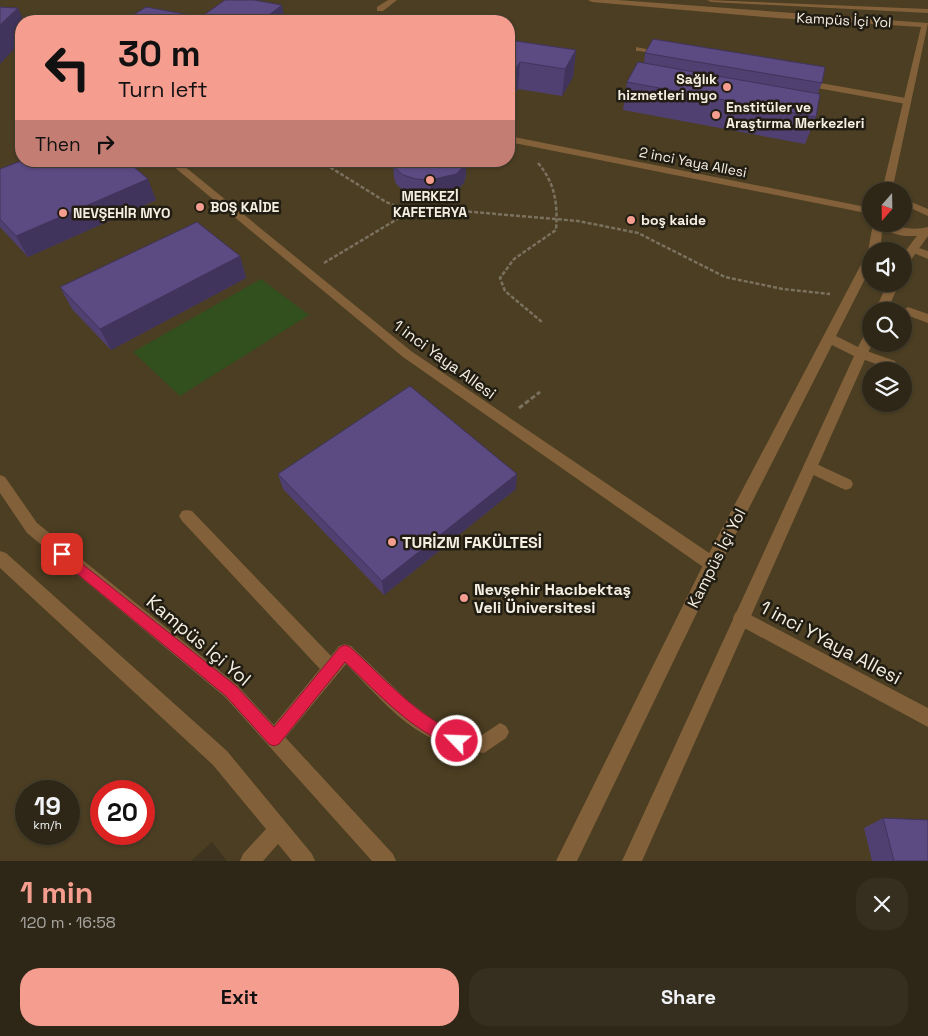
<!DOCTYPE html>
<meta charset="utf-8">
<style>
:root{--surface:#2e2717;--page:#362f20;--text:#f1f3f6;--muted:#a7a5a1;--line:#494436;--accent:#f59d8f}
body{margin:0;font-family:"Space Grotesk",sans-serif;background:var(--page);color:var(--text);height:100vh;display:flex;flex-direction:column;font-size:19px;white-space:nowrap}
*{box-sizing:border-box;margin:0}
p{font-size:16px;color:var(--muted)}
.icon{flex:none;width:28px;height:28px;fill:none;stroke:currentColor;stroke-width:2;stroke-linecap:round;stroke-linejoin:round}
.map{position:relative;height:861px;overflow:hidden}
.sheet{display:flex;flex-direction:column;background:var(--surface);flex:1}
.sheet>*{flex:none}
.top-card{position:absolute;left:15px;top:15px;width:500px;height:152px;border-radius:20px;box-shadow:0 1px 4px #0004,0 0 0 1px var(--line);background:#f59d8f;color:#111;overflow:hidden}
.needle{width:32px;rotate:200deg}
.fabs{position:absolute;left:862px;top:182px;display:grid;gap:10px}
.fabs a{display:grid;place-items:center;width:50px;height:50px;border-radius:50%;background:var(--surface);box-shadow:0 1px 4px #0004,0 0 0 1px var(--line);font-size:25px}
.speed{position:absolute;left:15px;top:780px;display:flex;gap:10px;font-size:25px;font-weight:700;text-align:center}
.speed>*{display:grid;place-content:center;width:65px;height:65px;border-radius:50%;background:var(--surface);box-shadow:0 1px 4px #0004,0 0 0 1px var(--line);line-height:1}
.speed small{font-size:12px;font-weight:400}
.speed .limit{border:8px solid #d22;background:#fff;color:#111}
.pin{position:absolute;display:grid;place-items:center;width:42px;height:42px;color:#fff;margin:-21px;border-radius:10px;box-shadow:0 2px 8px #0006}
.me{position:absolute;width:55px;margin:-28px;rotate:294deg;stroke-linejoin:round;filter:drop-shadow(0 0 4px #0008)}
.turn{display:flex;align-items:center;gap:18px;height:105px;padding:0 20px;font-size:22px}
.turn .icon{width:65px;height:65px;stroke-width:2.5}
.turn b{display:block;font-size:35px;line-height:42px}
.then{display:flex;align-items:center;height:48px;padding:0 20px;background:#0003;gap:10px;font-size:19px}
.round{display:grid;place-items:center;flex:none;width:52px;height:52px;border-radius:20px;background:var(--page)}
.head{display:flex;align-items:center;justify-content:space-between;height:85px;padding:0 20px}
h1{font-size:30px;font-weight:700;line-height:38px;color:var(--accent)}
.cta{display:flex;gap:10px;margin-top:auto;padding:10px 20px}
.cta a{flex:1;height:58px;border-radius:20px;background:var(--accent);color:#111;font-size:20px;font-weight:700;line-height:58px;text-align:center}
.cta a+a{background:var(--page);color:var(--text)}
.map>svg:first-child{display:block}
.built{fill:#4b3e22;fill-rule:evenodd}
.green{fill:#324f1e}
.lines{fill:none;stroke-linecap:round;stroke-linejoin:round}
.path-far1{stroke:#7a715f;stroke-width:2.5;stroke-dasharray:4 2;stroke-linecap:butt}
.path{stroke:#7a715f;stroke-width:3;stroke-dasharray:5 2.5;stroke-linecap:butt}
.service{fill:#82603a;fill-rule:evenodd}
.pedestrian{fill:#82603a;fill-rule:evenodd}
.minor{fill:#82603a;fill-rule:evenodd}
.wall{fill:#4f4071}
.shaded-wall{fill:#40345c}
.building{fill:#5c4a83;stroke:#40345c}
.route{fill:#e11d48;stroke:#92132f}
.poi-dot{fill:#f59d8f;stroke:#211d13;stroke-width:2}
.labels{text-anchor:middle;stroke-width:5;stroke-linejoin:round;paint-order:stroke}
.far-street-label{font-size:14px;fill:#f5efe2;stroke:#211d13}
.far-poi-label{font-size:14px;font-weight:bold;fill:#f5efe2;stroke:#211d13;text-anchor:start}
.street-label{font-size:16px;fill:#f5efe2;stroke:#211d13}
.poi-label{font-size:16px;font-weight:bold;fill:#f5efe2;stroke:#211d13;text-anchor:start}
.near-street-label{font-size:19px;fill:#f5efe2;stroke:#211d13}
</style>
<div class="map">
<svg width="928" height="861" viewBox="0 0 928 861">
<rect width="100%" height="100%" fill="#3e341f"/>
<!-- built -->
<path class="built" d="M 0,0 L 928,0 L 928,861 L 227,861 L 212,842 L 191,861 L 0,861 ZM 21,21 L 509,21 L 509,161 L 21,161 ZM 871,191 L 904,191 L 904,224 L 871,224 ZM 871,251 L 904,251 L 904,284 L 871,284 ZM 871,311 L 904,311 L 904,344 L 871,344 ZM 871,371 L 904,371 L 904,404 L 871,404 ZM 26,791 L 69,791 L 69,834 L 26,834 ZM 101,791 L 144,791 L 144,834 L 101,834 Z"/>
<!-- green -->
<path class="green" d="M 261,279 L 309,315 L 180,396 L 133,352 Z"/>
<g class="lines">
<!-- path-far1 -->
<path class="path-far1" d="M 320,161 L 386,202 L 410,212 L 450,210 L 578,221 L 638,233 L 725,277 L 783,289 L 830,294
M 538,163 C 555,183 558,204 556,230 L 514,259 L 500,278 L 505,291 L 542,322
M 324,263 L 409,212"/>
<!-- path -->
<path class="path" d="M 519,408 L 540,392"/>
<!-- service -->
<path class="service" d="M 636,47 L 667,53 L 663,55 L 639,51 L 636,51 Z
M 803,80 L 906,98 L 910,101 L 906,104 L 800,85 L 800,81 Z
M 904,199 L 928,209 L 928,216 L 904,205 Z
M 879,224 C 898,224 907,232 928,227 L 928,234 C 913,238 889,237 879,224 Z
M 861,349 L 895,361 L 896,364 L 890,369 L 857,357 L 855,354 Z
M 810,461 L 851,480 L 853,484 L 851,488 L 846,490 L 841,488 L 805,471 L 803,467 L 805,463 Z
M 187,510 L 192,511 L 331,656 L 339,646 L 345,644 L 351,646 L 407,700 L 432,719 L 450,729 L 482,735 L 500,723 L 506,726 L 509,732 L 506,738 L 484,753 C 415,744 392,710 346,664 L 280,744 L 274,747 L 268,744 L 265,738 L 268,732 L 320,669 L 182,521 L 179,516 L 182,511 Z"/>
<!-- pedestrian -->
<path class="pedestrian" d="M 509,136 L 871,208 L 871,214 L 509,142 Z
M 167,161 L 178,161 L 411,351 L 718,559 L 720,564 L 718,569 L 712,571 L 706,569 L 403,357 Z
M 913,246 L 928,251 L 928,259 L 909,251 L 909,247 Z
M 908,307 L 928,314 L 928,323 L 904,314 L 902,311 Z
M 741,610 L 928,708 L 928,727 L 735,623 L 733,618 L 735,613 Z"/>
<!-- minor -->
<path class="minor" d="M 388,0 L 397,0 L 383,11 L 377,11 L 377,7 Z
M 588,0 L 618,0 L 928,23 L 892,191 L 882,191 L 921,27 L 777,18 L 592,2 Z
M 707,0 L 928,9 L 928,13 L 711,2 Z
M 873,224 L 883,224 L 880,251 L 871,251 L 871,267 L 836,336 L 858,347 L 867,330 L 871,329 L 872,344 L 642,861 L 622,861 L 854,356 L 832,345 L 718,569 L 577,861 L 556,861 L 706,559 L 865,257 L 871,254 L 868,251 Z
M 928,228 L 928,236 L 908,264 L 904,265 L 904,253 L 922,229 Z
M 887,284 L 899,284 L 887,311 L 875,311 Z
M 0,475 L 5,477 L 37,523 L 237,685 L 393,854 L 396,861 L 372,861 L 225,697 L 27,533 L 0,493 Z
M 0,551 L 6,553 L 227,751 L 312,854 L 315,861 L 292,861 L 278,844 L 263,861 L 240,861 L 243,854 L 266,829 L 213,765 L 0,568 Z"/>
</g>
<!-- wall -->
<path class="wall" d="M 509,40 L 576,50 L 573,77 L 562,96 L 518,89 L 512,98 L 509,98 Z
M 645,53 L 822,83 L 818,93 L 816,117 L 805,144 L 623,110 L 627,82 L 644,63 Z
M 393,161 L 466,161 L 466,175 L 464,183 L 457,190 L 431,197 L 416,196 L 404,191 L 396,184 L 394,177 Z
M 0,169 L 156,200 L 28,257 L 0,227 Z
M 240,256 L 246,278 L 111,350 L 72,309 L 60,287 Z
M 278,474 L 516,489 L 384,595 L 283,489 Z
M 883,818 L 928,861 L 872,861 L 864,828 Z"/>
<!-- shaded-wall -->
<path class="shaded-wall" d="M 282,5 L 285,21 L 261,21 Z
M 18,8 L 24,21 L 21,21 L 21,42 L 0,64 L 0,25 Z
M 576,50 L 573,77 L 562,96 L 565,69 Z
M 520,62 L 518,89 L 512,98 L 514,71 Z
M 466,161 L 466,175 L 464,183 L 457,190 L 431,197 L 430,180 Z
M 148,179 L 156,200 L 28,257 L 16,236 Z
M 240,256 L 246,278 L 111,350 L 100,329 Z
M 517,474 L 516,489 L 384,595 L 382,581 Z"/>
<!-- building -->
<path class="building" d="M 225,0 L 254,0 L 282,5 L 261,21 L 124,21 L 146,7 L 201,17 Z
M 0,7 L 18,8 L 0,25 Z
M 653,39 L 825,67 L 822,83 L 645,53 Z
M 509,40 L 576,50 L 565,69 L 520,62 L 514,71 L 509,71 Z
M 638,62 L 820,94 L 816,117 L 627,82 Z
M 21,161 L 127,161 L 148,179 L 16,236 L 0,219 L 0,169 Z
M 393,161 L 466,161 L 464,166 L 456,174 L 430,180 L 416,179 L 403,175 L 395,168 Z
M 197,222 L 240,256 L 100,329 L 60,287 Z
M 410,386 L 517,474 L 382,581 L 278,474 Z
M 883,818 L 928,820 L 928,861 L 894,861 Z"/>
<!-- route -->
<path class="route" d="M 62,548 L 236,686 L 274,727 L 340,647 L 345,645 L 350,647 C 385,679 417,717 462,735 L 464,741 L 462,746 L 457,748 C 411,731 380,695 345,662 L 279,744 L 274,746 L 269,744 L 226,696 L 58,558 L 56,554 L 58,549 Z"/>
<!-- markers -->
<g class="poi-dot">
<circle cx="727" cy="87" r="5"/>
<circle cx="716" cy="115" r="5"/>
<circle cx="430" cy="180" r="5"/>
<circle cx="200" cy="207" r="5"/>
<circle cx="63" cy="213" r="5"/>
<circle cx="631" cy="220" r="5"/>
<circle cx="392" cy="542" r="5"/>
<circle cx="464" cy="598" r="5"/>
</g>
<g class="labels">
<!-- far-street labels -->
<g class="far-street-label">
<text transform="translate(844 20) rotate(3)" y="5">Kampüs İçi Yol</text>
<text transform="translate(693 162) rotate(11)" y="5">2 inci Yaya Allesi</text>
</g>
<!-- far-poi labels -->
<g class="far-poi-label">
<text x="717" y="84" text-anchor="end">Sağlık<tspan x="717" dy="16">hizmetleri myo</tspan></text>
<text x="726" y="112">Enstitüler ve<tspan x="726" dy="16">Araştırma Merkezleri</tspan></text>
<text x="430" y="201" text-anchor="middle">MERKEZİ<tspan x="430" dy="16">KAFETERYA</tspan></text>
<text x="210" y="212">BOŞ KAİDE</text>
<text x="73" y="218">NEVŞEHİR MYO</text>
<text x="641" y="225">boş kaide</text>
</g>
<!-- street labels -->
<g class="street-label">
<text transform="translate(445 359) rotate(36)" y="6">1 inci Yaya Allesi</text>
<text transform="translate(716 558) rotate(-63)" y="6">Kampüs İçi Yol</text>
</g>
<!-- poi labels -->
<g class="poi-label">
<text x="402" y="548">TURİZM FAKÜLTESİ</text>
<text x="474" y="595">Nevşehir Hacıbektaş<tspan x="474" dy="18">Veli Üniversitesi</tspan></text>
</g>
<!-- near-street labels -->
<g class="near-street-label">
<text transform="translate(199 640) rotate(40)" y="7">Kampüs İçi Yol</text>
<text transform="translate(831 642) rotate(28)" y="7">1 inci YYaya Allesi</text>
</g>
</g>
</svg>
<div class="fabs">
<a><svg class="needle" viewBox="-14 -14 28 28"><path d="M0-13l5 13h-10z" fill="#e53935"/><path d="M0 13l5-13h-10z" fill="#a7a5a1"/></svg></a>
<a><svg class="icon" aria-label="sound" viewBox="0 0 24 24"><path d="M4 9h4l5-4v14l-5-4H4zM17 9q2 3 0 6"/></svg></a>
<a><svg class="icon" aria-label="search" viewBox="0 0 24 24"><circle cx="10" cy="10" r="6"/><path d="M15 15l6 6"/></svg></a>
<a><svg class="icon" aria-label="layers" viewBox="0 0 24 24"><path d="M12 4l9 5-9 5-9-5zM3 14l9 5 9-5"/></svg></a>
</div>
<div class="speed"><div>19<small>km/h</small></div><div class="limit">20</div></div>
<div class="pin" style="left:62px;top:554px;background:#d93025"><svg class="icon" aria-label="arrive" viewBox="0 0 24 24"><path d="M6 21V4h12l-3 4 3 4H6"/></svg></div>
<svg class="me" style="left:457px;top:741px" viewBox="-20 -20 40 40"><circle r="17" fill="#e11d48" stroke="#fff" stroke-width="3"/><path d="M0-11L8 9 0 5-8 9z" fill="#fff"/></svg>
<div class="top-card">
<div class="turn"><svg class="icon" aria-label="left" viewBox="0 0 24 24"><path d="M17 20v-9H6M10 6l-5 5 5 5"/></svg><div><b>30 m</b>Turn left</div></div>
<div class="then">Then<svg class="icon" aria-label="right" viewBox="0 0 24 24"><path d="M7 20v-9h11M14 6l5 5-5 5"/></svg></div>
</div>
</div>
<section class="sheet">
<div class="head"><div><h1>1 min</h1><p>120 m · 16:58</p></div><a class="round"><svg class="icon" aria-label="close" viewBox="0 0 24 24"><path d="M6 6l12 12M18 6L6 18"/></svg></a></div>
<div class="cta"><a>Exit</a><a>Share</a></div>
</section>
